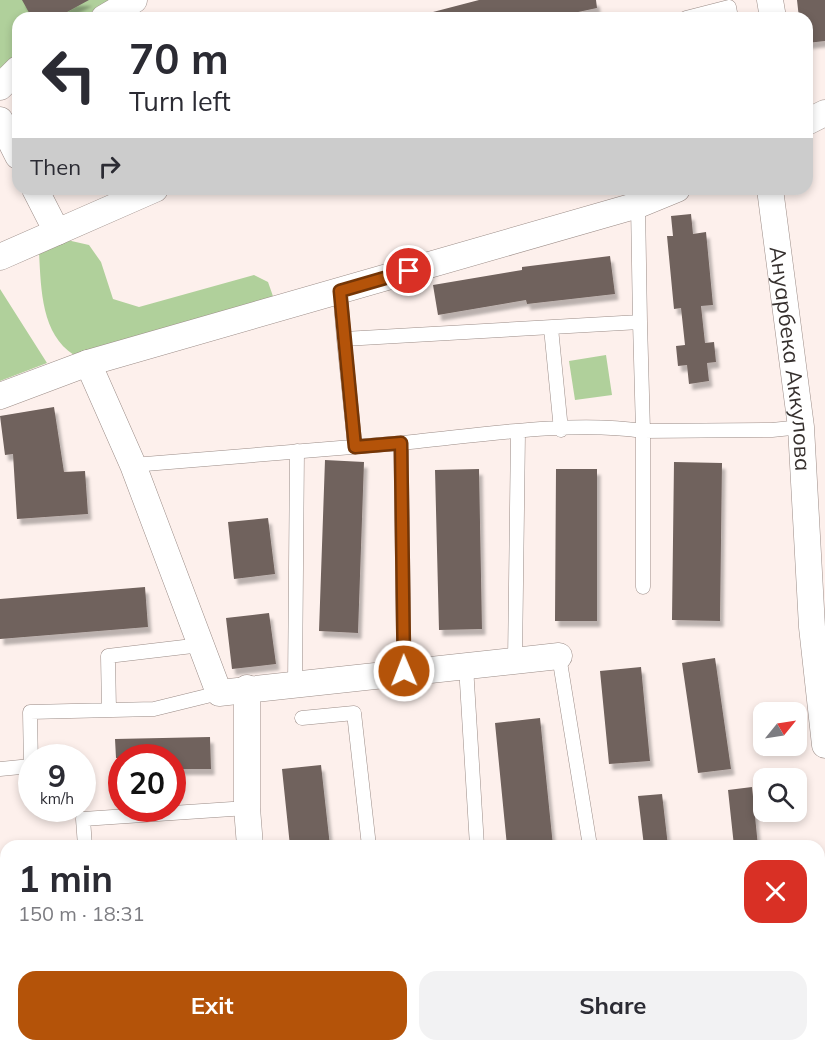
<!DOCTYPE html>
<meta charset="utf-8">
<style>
:root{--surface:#fff;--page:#f2f2f3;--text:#2b2b33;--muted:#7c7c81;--accent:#b45309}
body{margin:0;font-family:Mulish,sans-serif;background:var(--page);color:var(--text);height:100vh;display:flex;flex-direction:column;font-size:22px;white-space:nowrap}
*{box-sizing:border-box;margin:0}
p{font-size:20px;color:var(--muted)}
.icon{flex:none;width:33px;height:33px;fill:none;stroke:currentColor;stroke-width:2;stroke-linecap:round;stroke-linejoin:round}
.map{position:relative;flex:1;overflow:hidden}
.details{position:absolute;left:0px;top:840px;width:825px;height:212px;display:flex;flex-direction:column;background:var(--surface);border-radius:18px 18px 0 0;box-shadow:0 3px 9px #0003}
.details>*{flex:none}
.guide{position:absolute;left:12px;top:12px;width:801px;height:183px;border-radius:18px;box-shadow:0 3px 9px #0003;background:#fff;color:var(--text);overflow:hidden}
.needle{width:39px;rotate:60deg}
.buttons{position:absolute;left:753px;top:702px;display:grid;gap:12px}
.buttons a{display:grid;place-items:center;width:54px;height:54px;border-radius:12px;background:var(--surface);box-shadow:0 3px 9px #0003;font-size:30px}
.speed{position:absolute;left:18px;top:744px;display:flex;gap:12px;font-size:30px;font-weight:700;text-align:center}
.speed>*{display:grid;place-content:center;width:78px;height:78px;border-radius:50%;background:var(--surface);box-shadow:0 3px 9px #0003;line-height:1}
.speed small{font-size:15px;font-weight:400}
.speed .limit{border:9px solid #d22;background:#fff;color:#111}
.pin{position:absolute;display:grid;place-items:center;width:51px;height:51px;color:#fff;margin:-26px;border:3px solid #fff;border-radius:50%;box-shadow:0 2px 6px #0007}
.me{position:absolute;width:66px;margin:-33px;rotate:359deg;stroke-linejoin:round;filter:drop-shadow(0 0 4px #0008)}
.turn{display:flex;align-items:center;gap:21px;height:126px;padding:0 18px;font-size:27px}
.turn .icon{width:78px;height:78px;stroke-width:2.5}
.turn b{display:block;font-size:42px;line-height:51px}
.then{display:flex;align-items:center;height:57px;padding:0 18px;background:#0003;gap:12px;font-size:22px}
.round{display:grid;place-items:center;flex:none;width:63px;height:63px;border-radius:18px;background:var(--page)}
.head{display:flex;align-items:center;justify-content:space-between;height:102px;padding:0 18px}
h1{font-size:36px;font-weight:700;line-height:45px}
.cta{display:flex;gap:12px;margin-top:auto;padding:12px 18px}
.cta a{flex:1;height:69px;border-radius:18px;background:var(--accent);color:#fff;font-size:24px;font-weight:700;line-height:69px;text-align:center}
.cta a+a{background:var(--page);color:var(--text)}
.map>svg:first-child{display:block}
.green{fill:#b0d09b}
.building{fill:#70625d;filter:url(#shadow)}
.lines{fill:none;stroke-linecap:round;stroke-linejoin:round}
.lane-casing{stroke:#9b8c87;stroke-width:15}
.street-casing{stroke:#9b8c87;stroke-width:27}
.lane{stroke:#fff;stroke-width:14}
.street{stroke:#fff;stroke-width:26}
.route-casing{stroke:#753606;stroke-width:15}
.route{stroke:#b45309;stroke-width:10}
.labels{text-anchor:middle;stroke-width:6;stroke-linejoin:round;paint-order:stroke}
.street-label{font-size:22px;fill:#36302e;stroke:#fff}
</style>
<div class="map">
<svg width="825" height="1051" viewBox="0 0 825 1051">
<defs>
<filter id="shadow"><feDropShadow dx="3.5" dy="6" stdDeviation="1.5" flood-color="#0004"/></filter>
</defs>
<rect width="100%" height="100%" fill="#fdf0ec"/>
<!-- green -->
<path class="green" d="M 0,0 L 115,0 L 85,18 L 18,18 L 18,58 L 0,68 Z
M 67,240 L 89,245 L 101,262 L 113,299 L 139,307 L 254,275 L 268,282 L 275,302 L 74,355 C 41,334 41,288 39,252 Z
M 0,289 L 47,363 L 0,381 Z
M 606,355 L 612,395 L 575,400 L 569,361 Z"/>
<!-- building -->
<path class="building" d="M 22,0 L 89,0 L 56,18 L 32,18 Z
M 479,0 L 596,0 L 597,8 L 550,18 L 434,18 L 433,12 Z
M 797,0 L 825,0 L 825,41 L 807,43 L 807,18 L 799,18 Z
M 691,214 L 693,234 L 706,232 L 713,305 L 701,306 L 705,343 L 714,342 L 716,362 L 707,363 L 709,381 L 689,384 L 687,365 L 678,366 L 676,346 L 685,345 L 681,308 L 674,309 L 667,236 L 673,236 L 671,216 Z
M 610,256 L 615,294 L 527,304 L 526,300 L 438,315 L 433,285 L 522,270 L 522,267 Z
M 54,407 L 64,472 L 85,471 L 88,514 L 17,519 L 13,454 L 5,455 L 0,416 Z
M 325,460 L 364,462 L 358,633 L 319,631 Z
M 674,462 L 722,463 L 720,621 L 672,620 Z
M 479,469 L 482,629 L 439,630 L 435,470 Z
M 556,469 L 597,469 L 597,621 L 555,621 Z
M 268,518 L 275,574 L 234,579 L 228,522 Z
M 145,587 L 148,627 L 0,639 L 0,599 Z
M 269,613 L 276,664 L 232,669 L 226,618 Z
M 715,658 L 731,769 L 698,773 L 682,663 Z
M 641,667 L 650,761 L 609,764 L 600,671 Z
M 540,718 L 553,846 L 507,846 L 495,723 Z
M 210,737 L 211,769 L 172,769 L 172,758 L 116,758 L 115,739 Z
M 321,765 L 330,846 L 290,846 L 282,769 Z
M 752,787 L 758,846 L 734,846 L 728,790 Z
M 662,794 L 668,846 L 644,846 L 638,796 Z"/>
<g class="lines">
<defs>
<path id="lane" d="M 686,18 L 729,7 L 731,18
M 638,205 L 640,322
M 340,291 L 344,339 L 640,322 L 643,431 L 772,430 L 801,427
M 551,328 L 561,430
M 344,339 L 355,447
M 133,465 L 401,443
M 559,656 L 590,846
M 515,660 L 518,433
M 466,666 L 477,846
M 404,671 L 401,443 C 475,436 570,420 643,431 L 643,587
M 295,685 L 297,451
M 109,710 L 108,656 L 201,645
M 302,718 L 354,713 L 369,846
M 0,769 L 31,766 L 30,712 L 154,709 L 219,693
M 85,846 L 83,819 L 247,808
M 819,1000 L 825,999
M 490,1046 L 490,1051
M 610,1046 L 610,1051
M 69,1051 L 128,1046"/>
<g id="street">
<path d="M 770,0 L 773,18"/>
<path d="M 104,18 L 134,0"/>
<path d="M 0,87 L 18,69"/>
<path d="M 0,120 L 18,156"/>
<path d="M 807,122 L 825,113"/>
<path d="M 35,189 L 57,232"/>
<path id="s1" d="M 770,189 L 801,427 L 812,627 L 825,745"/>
<path d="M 0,257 L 155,189"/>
<path d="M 88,363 L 133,465 L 219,693 L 559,656"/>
<path d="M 0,396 L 88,363 L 638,205 L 677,189"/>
<path d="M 247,688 L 247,808 L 250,846"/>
<path d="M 265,1046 L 265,1051"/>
</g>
</defs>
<!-- lane casing -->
<use href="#lane" class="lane-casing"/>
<!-- street casing -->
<use href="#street" class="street-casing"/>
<!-- lane -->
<use href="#lane" class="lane"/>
<!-- street -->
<use href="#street" class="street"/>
</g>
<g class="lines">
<defs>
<path id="route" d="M 404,671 L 401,443 L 355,447 L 340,291 L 409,271"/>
</defs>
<!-- route casing -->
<use href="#route" class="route-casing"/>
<!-- route -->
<use href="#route" class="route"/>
</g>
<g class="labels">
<!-- street labels -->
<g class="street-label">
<text dy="8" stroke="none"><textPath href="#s1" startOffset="171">Ануарбека Аккулова</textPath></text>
</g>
</g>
</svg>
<div class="buttons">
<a><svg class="needle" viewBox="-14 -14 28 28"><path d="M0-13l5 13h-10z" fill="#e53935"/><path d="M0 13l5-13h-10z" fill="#7c7c81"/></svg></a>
<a><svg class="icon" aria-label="search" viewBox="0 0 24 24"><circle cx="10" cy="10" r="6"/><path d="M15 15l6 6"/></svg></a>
</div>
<div class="speed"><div>9<small>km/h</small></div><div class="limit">20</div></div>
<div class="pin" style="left:409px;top:271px;background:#d93025"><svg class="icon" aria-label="arrive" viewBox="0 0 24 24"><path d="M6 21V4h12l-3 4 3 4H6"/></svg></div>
<svg class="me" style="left:404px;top:671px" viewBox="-20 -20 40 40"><circle r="17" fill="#b45309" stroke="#fff" stroke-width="3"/><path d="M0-11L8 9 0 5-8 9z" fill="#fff"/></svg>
<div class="guide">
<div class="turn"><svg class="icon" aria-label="left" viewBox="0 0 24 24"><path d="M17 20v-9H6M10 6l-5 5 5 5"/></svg><div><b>70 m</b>Turn left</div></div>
<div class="then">Then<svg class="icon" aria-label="right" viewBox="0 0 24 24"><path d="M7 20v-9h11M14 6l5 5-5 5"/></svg></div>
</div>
<section class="details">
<div class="head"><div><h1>1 min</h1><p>150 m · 18:31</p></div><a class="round" style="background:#d93025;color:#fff"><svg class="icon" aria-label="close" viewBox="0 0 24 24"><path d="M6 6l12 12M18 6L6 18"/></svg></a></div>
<div class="cta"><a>Exit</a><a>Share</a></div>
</section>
</div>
